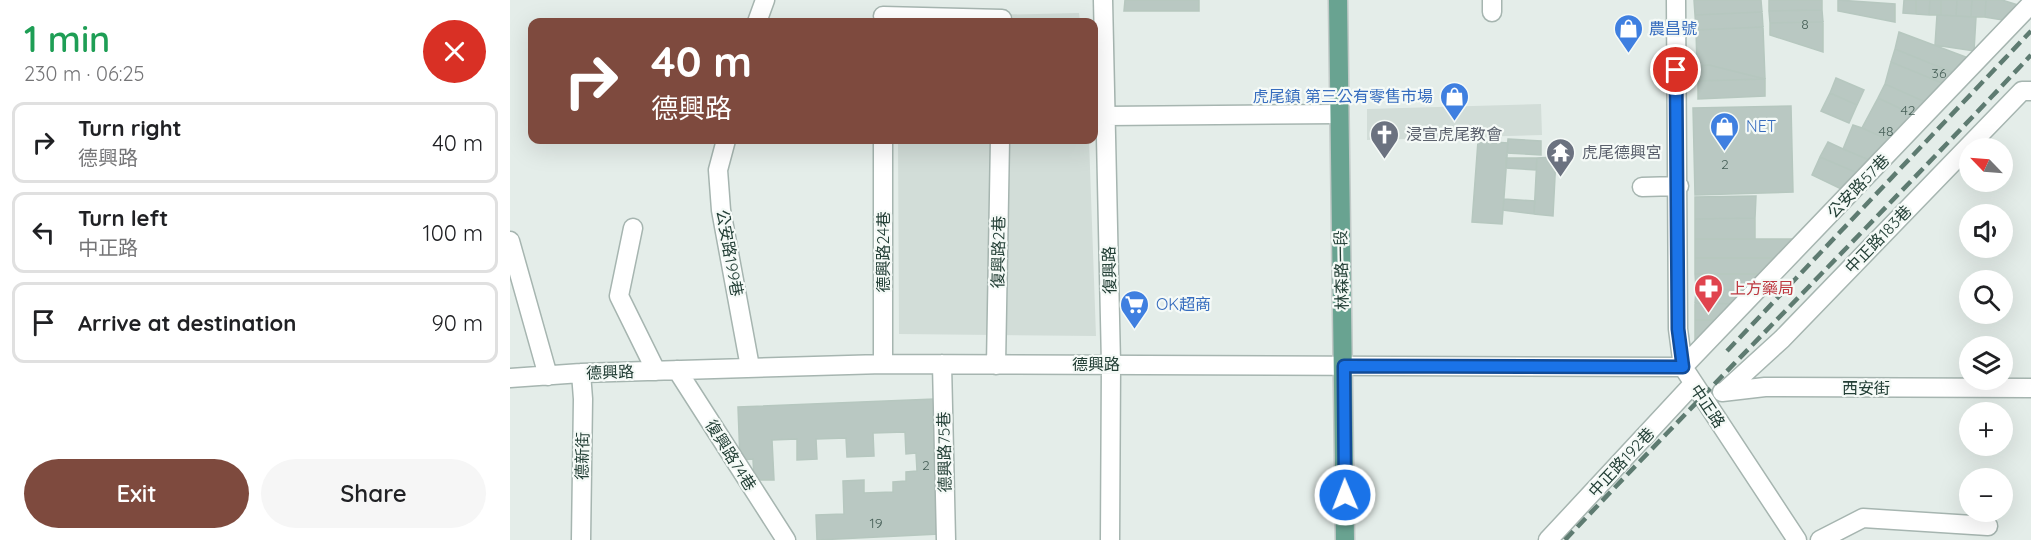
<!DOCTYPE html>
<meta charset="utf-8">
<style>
:root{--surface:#fff;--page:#f6f6f6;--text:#202124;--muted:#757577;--line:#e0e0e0;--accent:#7e4a3e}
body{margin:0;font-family:Quicksand,"Noto Sans TC",sans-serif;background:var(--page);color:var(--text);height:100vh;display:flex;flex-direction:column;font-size:22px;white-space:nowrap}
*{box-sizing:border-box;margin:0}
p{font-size:20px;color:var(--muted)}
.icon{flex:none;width:33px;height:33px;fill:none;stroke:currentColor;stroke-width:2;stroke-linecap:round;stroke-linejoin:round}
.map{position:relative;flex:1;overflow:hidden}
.drawer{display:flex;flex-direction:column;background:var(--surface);width:510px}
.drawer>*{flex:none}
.hud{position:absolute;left:18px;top:18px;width:570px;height:126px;border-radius:12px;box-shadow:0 6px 24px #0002;background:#7e4a3e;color:#fff;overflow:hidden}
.needle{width:39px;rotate:295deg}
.buttons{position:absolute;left:1449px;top:138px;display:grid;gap:12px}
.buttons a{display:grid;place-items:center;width:54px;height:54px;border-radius:50%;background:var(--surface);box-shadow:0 6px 24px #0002;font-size:30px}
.pin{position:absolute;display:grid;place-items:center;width:51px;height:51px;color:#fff;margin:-26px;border:3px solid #fff;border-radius:50%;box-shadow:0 2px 6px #0007}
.me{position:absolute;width:66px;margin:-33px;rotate:359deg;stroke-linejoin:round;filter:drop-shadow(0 0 4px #0008)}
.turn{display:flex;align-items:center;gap:21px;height:126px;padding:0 24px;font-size:27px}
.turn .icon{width:78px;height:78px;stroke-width:2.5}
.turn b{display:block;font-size:42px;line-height:51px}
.round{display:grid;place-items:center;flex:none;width:63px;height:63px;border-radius:32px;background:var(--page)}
.overview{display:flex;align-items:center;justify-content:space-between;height:102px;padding:0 24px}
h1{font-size:36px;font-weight:600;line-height:45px;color:#1e9e55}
.cta{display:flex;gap:12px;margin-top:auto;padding:12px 24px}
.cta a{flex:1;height:69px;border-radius:36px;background:var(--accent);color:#fff;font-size:24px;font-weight:600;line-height:69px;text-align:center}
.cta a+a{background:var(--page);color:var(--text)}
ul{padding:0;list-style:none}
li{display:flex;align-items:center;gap:18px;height:81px;margin:0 12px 9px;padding:0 12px;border:3px solid var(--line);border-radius:12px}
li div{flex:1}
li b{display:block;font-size:22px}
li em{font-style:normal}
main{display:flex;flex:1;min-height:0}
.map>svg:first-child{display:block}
.built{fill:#d2ddd8}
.building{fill:#b9c8c2;stroke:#b6c7bf;stroke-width:1.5}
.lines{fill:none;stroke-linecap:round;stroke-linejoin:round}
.minor-casing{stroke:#a6b5b0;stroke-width:21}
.major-casing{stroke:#c1c9c7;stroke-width:21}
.minor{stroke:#fff;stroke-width:18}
.major{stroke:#69a391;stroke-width:18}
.rail{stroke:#5e7b71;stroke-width:4.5;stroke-dasharray:12 6;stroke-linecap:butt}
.route-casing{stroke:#114b97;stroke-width:15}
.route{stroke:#1a73e8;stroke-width:10}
.labels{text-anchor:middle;stroke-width:4.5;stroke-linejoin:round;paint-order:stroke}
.number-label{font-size:14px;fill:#486159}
.shop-label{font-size:16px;fill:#366cbe;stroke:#f5faf7;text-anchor:start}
.worship-label{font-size:16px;fill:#5b616d;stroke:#f5faf7;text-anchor:start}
.street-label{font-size:16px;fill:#233f36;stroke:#f5faf7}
.health-label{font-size:16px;fill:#be3a42;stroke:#f5faf7;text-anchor:start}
</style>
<main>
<section class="drawer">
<div class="overview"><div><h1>1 min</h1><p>230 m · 06:25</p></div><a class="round" style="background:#d93025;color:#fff"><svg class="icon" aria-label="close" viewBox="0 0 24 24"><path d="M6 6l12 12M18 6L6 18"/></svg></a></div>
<ul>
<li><svg class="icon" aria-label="right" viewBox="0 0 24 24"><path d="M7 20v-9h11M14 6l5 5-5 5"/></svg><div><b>Turn right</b><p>德興路</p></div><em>40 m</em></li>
<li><svg class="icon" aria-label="left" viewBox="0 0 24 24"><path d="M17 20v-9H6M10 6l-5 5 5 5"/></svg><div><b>Turn left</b><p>中正路</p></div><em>100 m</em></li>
<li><svg class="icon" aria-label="arrive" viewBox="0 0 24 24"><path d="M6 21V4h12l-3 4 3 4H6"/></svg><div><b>Arrive at destination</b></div><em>90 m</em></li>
</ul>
<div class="cta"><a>Exit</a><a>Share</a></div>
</section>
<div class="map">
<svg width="1521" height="540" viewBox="0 0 1521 540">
<rect width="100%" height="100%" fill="#e4ede9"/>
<!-- built -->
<path class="built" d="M 569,13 L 570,22 L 388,22 L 387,17 Z
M 1031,104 L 1032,135 L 857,140 L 857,109 Z
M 388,140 L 579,140 L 586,336 L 389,334 Z"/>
<!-- building -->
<path class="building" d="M 615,0 L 689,0 L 689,11 L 614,11 Z
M 1184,0 L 1251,0 L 1252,12 L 1185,15 Z
M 1259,0 L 1312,0 L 1312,10 L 1259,11 Z
M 1328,0 L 1385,4 L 1385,22 L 1328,11 Z
M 1394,0 L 1406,0 L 1406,14 L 1393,13 Z
M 1406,0 L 1420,0 L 1419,15 L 1406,14 Z
M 1420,0 L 1431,0 L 1431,15 L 1419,15 Z
M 1431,0 L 1447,0 L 1446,16 L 1431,15 Z
M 1447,0 L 1462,0 L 1461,17 L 1446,16 Z
M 1462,0 L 1476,0 L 1475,17 L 1461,17 Z
M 1476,0 L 1492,0 L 1521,9 L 1511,23 L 1475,17 Z
M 1312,10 L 1313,22 L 1260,23 L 1259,11 Z
M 1252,12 L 1253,27 L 1186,30 L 1185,15 Z
M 1427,15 L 1466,17 L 1464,51 L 1425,45 Z
M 1313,22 L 1313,52 L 1260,35 L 1260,23 Z
M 1253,27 L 1255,79 L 1199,65 L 1187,66 L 1186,30 Z
M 1389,32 L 1472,63 L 1459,79 L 1385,49 Z
M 1385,49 L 1459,79 L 1449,90 L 1381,62 Z
M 1381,62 L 1449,90 L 1431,109 L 1375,84 Z
M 1199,65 L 1255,79 L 1188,81 L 1187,66 Z
M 1326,78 L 1354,90 L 1347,105 L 1320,93 Z
M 1255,79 L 1255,96 L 1188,99 L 1188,81 Z
M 1375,84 L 1431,109 L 1419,122 L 1368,98 Z
M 1320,93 L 1347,105 L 1339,123 L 1311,111 Z
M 1368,98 L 1419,122 L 1395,147 L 1352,128 Z
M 1281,106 L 1283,192 L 1185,195 L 1183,108 Z
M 1343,125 L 1352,128 L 1395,147 L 1376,167 L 1333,149 Z
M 998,139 L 1031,141 L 1031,155 L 997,153 Z
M 968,141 L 998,143 L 992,224 L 962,222 Z
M 1318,142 L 1333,149 L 1376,167 L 1364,180 L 1310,157 Z
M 1046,157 L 1043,216 L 1024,214 L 1027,158 Z
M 1310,157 L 1364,180 L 1348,197 L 1302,175 Z
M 996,158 L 1027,158 L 1026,170 L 996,168 Z
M 1246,196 L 1245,218 L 1185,219 L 1185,197 Z
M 994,199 L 1025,201 L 1024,214 L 993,210 Z
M 1245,218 L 1245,239 L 1185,239 L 1185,219 Z
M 1185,239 L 1293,239 L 1275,258 L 1185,258 Z
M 1185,258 L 1275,258 L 1259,274 L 1185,274 Z
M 1185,274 L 1259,274 L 1245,290 L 1186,289 Z
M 1186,289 L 1245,290 L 1231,304 L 1185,303 Z
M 1185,303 L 1231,304 L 1216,320 L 1185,320 Z
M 1185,320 L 1216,320 L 1185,342 Z
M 424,399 L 429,534 L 307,540 L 306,515 L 334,514 L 333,481 L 354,480 L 354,493 L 383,492 L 383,482 L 396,481 L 396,472 L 407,471 L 406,453 L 396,454 L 395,432 L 363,433 L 364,456 L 337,457 L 336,438 L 306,439 L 307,459 L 287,460 L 287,439 L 262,440 L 264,480 L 244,480 L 243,459 L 230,460 L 228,407 Z"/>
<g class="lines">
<defs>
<path id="minor" d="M 593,0 L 601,364 L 600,540
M 1166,0 L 1168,329 L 1173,367 L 1287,540
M 982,12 L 982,0
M 373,16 L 492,19 L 491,22
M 247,22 L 255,0
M 596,116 L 829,114
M 216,140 L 208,170 L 211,210 L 240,367
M 373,140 L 373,364
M 1132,187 L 1169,186
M 123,228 L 109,296 L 146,371
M 0,241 L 38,376
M 432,364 L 436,540
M 486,365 L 490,140
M 167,370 L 276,540
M 0,378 L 71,373 L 373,364 L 1173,367 L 1521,4
M 1215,391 L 1272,339 L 1512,91 L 1521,91
M 1212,392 L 1255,387 L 1521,388
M 71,540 L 73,399 L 71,373
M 1038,540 L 1183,384
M 1310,540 L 1353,518 L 1478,526"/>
<path id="major" d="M 828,0 L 835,540"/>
</defs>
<!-- minor casing -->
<use href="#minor" class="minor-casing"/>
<!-- major casing -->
<use href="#major" class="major-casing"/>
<!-- minor -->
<use href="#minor" class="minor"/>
<!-- major -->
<use href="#major" class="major"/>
<!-- rail -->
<path class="rail" d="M 1217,351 L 1521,31
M 1055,540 C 1209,377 1368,218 1521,55"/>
</g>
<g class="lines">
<defs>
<path id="route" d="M 835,495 L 834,366 L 1173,367 L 1168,329 L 1166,70"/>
</defs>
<!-- route casing -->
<use href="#route" class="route-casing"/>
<!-- route -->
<use href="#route" class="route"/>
</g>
<!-- icons -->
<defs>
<symbol id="shop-pin" viewBox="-11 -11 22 30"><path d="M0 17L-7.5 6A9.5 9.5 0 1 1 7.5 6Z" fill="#3f7fe0" stroke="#f5faf7"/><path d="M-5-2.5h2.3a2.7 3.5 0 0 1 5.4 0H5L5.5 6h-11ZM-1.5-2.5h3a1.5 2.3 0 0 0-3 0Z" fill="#fff"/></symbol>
<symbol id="church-pin" viewBox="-11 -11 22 30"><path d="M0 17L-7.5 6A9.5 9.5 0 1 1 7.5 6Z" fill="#6b7280" stroke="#f5faf7"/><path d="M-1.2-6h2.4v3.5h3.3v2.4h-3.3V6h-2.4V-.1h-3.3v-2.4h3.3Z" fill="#fff"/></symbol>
<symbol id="temple-pin" viewBox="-11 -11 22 30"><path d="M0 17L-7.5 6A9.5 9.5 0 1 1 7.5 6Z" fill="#6b7280" stroke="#f5faf7"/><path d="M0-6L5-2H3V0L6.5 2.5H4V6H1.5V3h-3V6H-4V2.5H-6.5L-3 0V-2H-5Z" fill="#fff"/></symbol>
<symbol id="pharmacy-pin" viewBox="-11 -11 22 30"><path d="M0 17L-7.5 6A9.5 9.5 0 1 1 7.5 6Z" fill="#e0444e" stroke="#f5faf7"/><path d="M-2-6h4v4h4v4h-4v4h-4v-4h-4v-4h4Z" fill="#fff"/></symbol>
<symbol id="supermarket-pin" viewBox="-11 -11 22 30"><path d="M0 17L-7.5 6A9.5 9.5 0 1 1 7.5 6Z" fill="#3f7fe0" stroke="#f5faf7"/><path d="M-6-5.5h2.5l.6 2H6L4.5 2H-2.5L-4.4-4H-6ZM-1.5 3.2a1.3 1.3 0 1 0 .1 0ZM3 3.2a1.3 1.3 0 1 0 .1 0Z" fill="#fff"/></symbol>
</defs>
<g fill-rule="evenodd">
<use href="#shop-pin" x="1102" y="12" width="33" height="45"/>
<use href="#shop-pin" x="928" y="80" width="33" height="45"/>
<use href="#shop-pin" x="1198" y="110" width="33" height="45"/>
<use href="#church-pin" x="858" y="118" width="33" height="45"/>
<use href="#temple-pin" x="1034" y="136" width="33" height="45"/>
<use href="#pharmacy-pin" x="1182" y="272" width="33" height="45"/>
<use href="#supermarket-pin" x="608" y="288" width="33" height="45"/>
</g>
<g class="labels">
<!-- number labels -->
<g class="number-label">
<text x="1295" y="29">8</text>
<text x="1429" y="78">36</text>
<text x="1398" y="115">42</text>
<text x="1376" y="136">48</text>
<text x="1215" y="169">2</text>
<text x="416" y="470">2</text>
<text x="366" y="528">19</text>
</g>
<!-- shop labels -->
<g class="shop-label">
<text x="1139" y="34">農昌號</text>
<text x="923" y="102" text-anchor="end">虎尾鎮 第三公有零售市場</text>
<text x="1236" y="132">NET</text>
<text x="646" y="310">OK超商</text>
</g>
<!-- worship labels -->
<g class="worship-label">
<text x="896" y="140">浸宣虎尾教會</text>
<text x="1072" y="158">虎尾德興宮</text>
</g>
<!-- street labels -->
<g class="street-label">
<text transform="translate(1348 186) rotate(-46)" y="6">公安路57巷</text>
<text transform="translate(1368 239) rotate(-46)" y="6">中正路183巷</text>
<text transform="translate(373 252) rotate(-90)" y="6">德興路24巷</text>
<text transform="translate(488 252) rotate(-89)" y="6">復興路2巷</text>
<text transform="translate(220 253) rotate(80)" y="6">公安路199巷</text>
<text transform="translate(599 270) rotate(-91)" y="6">復興路</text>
<text transform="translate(831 270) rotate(-91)" y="6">林森路一段</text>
<text x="586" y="370">德興路</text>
<text transform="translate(100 372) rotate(-2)" y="6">德興路</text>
<text x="1356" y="394">西安街</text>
<text transform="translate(1198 406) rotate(56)" y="6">中正路</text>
<text transform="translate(434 452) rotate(-91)" y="6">德興路75巷</text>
<text transform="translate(221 455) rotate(58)" y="6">復興路74巷</text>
<text transform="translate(72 456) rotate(-89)" y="6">德新街</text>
<text transform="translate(1111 462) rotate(-47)" y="6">中正路192巷</text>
</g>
<!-- health labels -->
<g class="health-label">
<text x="1220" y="294">上方藥局</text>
</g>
</g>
</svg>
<div class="buttons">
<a><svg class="needle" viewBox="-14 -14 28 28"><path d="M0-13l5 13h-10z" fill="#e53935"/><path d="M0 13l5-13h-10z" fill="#757577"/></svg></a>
<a><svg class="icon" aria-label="sound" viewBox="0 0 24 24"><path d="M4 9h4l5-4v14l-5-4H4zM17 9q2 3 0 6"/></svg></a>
<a><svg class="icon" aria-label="search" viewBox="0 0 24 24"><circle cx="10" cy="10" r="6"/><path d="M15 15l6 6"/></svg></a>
<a><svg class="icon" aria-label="layers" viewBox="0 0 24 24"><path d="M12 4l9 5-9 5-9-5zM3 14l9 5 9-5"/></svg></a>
<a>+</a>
<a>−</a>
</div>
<div class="pin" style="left:1166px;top:70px;background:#d93025"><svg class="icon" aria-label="arrive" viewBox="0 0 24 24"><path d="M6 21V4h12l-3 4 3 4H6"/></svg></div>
<svg class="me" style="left:835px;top:495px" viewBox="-20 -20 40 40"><circle r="17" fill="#1a73e8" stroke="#fff" stroke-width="3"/><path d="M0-11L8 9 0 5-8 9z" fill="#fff"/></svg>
<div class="hud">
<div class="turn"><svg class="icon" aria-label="right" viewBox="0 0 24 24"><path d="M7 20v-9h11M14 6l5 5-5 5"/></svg><div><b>40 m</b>德興路</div></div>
</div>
</div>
</main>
